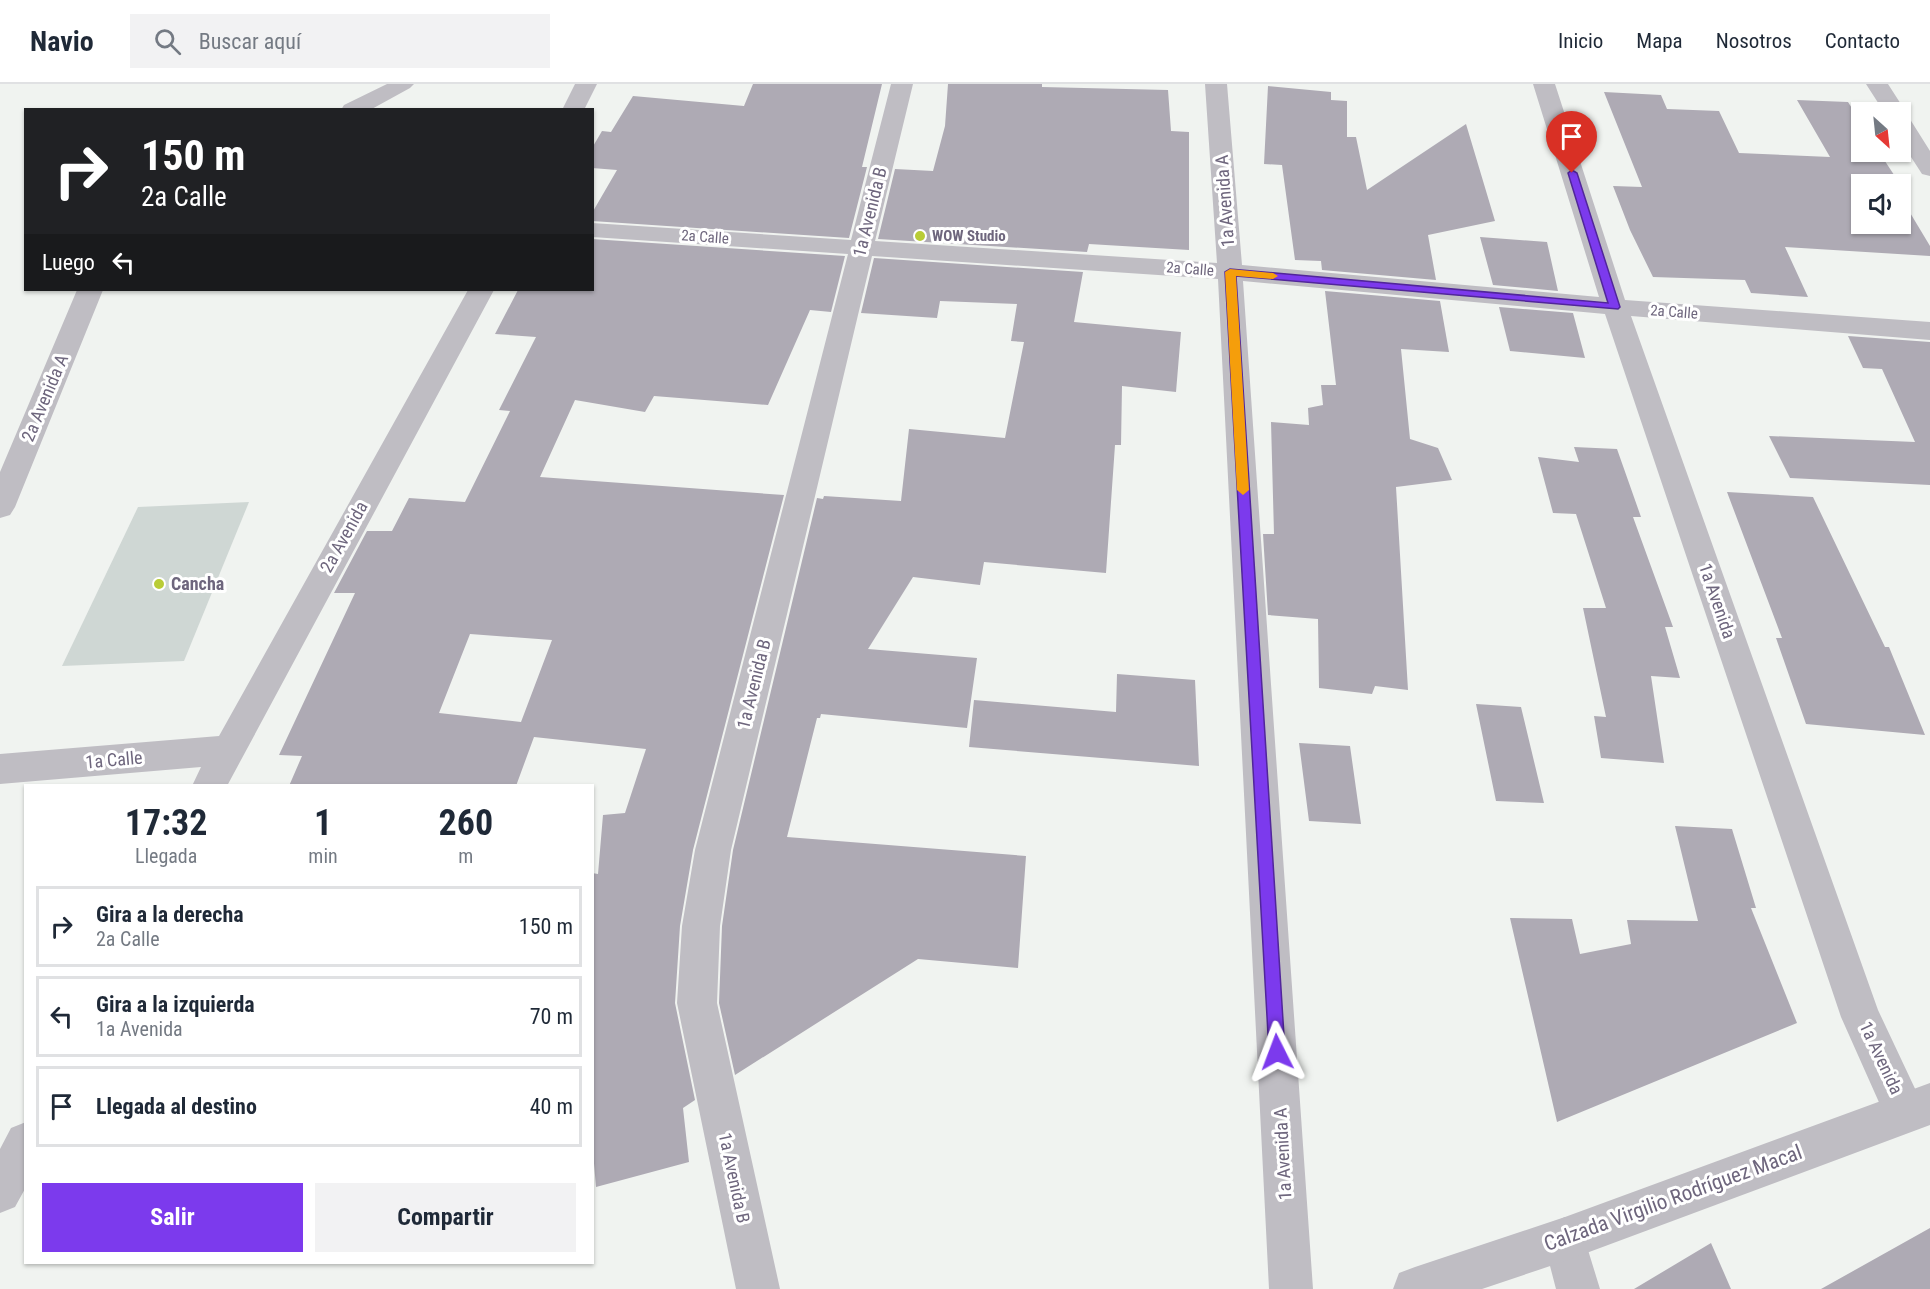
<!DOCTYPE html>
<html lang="es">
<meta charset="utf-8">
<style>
:root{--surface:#fff;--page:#f2f2f3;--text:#1f2937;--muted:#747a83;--line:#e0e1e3;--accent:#7c3aed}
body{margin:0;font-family:"Roboto Condensed",sans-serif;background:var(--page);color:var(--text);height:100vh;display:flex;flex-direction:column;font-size:22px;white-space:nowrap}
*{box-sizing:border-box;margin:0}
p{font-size:20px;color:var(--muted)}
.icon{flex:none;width:33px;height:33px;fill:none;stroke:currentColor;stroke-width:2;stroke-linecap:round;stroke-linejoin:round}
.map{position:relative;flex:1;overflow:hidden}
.side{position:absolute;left:24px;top:700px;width:570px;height:480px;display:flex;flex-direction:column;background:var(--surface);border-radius:0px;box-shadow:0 2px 4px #0004}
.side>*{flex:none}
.top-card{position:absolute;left:24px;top:24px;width:570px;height:183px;border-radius:0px;box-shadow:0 2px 4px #0004;background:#202124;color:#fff;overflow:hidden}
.needle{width:39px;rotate:153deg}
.fabs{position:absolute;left:1851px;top:18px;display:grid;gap:12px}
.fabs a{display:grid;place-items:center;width:60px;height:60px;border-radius:0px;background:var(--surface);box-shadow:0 2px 4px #0004;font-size:30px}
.pin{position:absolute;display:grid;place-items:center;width:51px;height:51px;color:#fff;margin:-62px -26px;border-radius:50% 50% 50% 0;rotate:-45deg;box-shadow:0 0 6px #0007}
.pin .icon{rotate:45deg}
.me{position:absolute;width:66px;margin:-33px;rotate:357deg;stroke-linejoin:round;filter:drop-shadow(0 0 4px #0008)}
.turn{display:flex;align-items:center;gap:21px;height:126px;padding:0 18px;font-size:27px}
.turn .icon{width:78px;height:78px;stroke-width:2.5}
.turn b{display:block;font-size:42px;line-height:51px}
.then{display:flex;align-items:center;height:57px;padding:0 18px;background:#0003;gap:12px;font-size:22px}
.eta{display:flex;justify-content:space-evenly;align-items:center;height:102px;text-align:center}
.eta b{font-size:36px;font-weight:700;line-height:42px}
.cta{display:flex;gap:12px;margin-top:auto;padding:12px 18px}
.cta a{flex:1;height:69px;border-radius:0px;background:var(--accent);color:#fff;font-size:24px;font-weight:700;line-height:69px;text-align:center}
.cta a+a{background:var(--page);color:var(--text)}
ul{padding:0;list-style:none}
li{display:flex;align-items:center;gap:18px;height:81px;margin:0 12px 9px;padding:0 6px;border:3px solid var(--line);border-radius:0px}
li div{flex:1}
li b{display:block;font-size:22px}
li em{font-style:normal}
header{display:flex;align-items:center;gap:36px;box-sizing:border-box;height:84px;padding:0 30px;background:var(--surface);border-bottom:2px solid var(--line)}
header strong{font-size:28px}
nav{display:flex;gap:33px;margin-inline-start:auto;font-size:21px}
.search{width:420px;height:54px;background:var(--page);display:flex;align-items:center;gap:15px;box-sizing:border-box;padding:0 21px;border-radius:0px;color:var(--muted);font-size:22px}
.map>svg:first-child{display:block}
.green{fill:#cfd7d4}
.building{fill:#aeaab4;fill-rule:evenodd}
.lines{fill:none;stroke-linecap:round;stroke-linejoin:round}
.minor{fill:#bfbdc3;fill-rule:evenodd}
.tertiary{fill:#bfbdc3;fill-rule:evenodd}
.route{fill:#7c3aed;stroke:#51269a;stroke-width:1.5}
.slow{fill:#f59e0b}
.poi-dot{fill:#b9cc36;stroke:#fff;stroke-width:2}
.labels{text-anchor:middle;stroke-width:6;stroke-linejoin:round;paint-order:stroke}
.far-poi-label{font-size:15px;font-weight:bold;fill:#6e667d;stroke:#fff;text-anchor:start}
.far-street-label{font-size:15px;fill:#6e667d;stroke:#fff}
.street-label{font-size:18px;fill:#6e667d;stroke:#fff}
.poi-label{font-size:18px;font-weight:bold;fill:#6e667d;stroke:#fff;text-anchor:start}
.near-street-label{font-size:21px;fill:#6e667d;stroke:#fff}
</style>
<header>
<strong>Navio</strong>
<div class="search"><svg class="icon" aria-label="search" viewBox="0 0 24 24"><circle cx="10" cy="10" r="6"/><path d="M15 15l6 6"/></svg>Buscar aquí</div>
<nav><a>Inicio</a><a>Mapa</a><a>Nosotros</a><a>Contacto</a></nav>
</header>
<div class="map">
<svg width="1930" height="1205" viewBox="0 0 1930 1205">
<rect width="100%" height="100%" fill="#f0f3f0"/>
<!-- green -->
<path class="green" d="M 249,418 L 184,577 L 62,582 L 138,423 Z"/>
<!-- building -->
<path class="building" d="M 753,0 L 882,0 L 862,83 L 867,83 L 849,154 L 592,137 L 592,129 L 617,86 L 592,84 L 592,64 L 602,47 L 611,48 L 633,12 L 744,22 Z
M 948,0 L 1042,0 L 1042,3 L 1168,6 L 1171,47 L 1189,48 L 1189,166 L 1089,160 L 1087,168 L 878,155 L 895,85 L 933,87 L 945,42 Z
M 1268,2 L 1331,8 L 1331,16 L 1347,17 L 1347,53 L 1356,53 L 1367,106 L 1466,40 L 1495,137 L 1428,151 L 1436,196 L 1322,186 L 1321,177 L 1295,176 L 1282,81 L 1264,80 Z
M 1604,8 L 1661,11 L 1667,25 L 1719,27 L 1739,69 L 1830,73 L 1797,16 L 1848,18 L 1862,40 L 1862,68 L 1879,68 L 1900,100 L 1862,100 L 1862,140 L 1900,140 L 1900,112 L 1930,162 L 1930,172 L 1785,163 L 1808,213 L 1751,209 L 1745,196 L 1653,193 L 1630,146 L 1613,102 L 1642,103 Z
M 1480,153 L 1547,158 L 1558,207 L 1493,201 Z
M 592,155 L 845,172 L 831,228 L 810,226 L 768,321 L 654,312 L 645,328 L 575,316 L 540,393 L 784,411 L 693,766 L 680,842 L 675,919 L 695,1016 L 683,1024 L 689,1078 L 596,1103 L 592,1056 L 592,789 L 598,790 L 603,731 L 625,729 L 646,665 L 534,653 L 516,702 L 289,702 L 302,672 L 279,671 L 355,509 L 334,509 L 367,447 L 392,447 L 409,414 L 465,418 L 510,327 L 499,326 L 536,253 L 495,250 L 518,206 L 592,206 ZM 470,550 L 552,556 L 521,638 L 439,629 Z
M 874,174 L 1083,188 L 1074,238 L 1181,248 L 1176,308 L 1122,302 L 1121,361 L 1115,361 L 1106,489 L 984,478 L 980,501 L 913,493 L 868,565 L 977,574 L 967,644 L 821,630 L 820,634 L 817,634 L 787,753 L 1026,772 L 1018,884 L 918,875 L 735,991 L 719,919 L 722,842 L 733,766 L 817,414 L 823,415 L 824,412 L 901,417 L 909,345 L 1005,354 L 1024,258 L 1011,257 L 1017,220 L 940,217 L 937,234 L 861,229 Z
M 1325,207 L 1440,217 L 1449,268 L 1401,265 L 1410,355 L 1438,364 L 1452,396 L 1396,403 L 1408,606 L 1375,602 L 1372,610 L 1319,604 L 1318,535 L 1268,531 L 1263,450 L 1274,450 L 1271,338 L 1309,341 L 1308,324 L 1323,321 L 1321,301 L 1336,301 Z
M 1499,223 L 1573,229 L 1585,274 L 1510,267 Z
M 1848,252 L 1930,258 L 1930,401 L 1790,394 L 1769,352 L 1915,358 L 1882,285 L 1863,284 Z
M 1574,363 L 1617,365 L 1641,433 L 1633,433 L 1673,543 L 1665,543 L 1680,594 L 1651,592 L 1664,679 L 1601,674 L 1594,632 L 1606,633 L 1583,524 L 1606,524 L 1576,430 L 1553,429 L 1538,373 L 1579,378 Z
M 1727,408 L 1813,413 L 1885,563 L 1889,563 L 1925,651 L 1806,640 L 1776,554 L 1782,554 Z
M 1117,590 L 1195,596 L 1199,682 L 969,663 L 974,616 L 1116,628 Z
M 1476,620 L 1521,623 L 1544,719 L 1496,717 Z
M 1299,659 L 1350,662 L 1361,740 L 1309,737 Z
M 1675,742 L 1732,745 L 1756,824 L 1751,824 L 1797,939 L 1557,1038 L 1510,834 L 1572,835 L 1580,870 L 1631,860 L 1627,836 L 1698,837 Z
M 1930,1144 L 1930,1205 L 1821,1205 Z
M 1711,1159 L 1731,1205 L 1634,1205 Z"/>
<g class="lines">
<!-- minor -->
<path class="minor" d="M 387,0 L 414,0 L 410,4 L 370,26 L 341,26 L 344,21 Z
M 575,0 L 597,0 L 584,26 L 562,26 Z
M 891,0 L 913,0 L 875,157 L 1217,179 L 1205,0 L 1227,0 L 1242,181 L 1599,213 L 1533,0 L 1555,0 L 1625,216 L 1930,238 L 1930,256 L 1631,232 L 1878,926 L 1926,1028 L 1920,1043 L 1905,1049 L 1890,1043 L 1841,933 L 1605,230 L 1243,197 L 1313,1205 L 1269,1205 L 1218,195 L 872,172 L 731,766 L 720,842 L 717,919 L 780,1205 L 736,1205 L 677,919 L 682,842 L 695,766 L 848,170 L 592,153 L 592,139 L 851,156 Z
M 77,206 L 103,206 L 15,423 L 10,431 L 0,434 L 0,388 Z
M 468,206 L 494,206 L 227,702 L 192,702 L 201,683 L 0,700 L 0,670 L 219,652 Z
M 26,1038 L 26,1103 L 15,1123 L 0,1129 L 0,1065 L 11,1044 Z
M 1565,1133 L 1580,1140 L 1600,1205 L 1556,1205 L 1543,1155 L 1550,1140 Z"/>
<!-- tertiary -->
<path class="tertiary" d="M 1866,0 L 1888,0 L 1906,28 L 1904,31 L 1908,32 L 1930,67 L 1930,92 L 1922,90 L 1900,56 L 1900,28 L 1884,28 Z
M 1930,999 L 1930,1041 L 1565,1177 L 1482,1205 L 1393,1205 L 1399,1189 L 1415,1183 L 1565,1133 Z"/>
</g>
<!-- route -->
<path class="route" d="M 1572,86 L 1577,89 L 1620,223 L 1618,225 L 1236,192 L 1285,968 L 1283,974 L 1277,977 L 1271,974 L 1269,968 L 1225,188 L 1230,185 L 1608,219 L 1568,89 Z"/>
<!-- slow -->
<path class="slow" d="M 1230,185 L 1273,189 L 1278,192 L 1273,195 L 1236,192 L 1249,406 L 1243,411 L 1237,406 L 1225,188 Z"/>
<!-- markers -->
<g class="poi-dot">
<circle cx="920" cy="152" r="6"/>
<circle cx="159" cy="500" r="6"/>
</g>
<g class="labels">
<!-- far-poi labels -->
<g class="far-poi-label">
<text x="932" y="157">WOW Studio</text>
</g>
<!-- far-street labels -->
<g class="far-street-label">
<text transform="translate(705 153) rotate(4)" y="5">2a Calle</text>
<text transform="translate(1190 185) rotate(4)" y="5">2a Calle</text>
<text transform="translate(1674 228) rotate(4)" y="5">2a Calle</text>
</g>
<!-- street labels -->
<g class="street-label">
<text transform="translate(1225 117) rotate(-94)" y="6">1a Avenida A</text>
<text transform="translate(870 128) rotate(-76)" y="6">1a Avenida B</text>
<text transform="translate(45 314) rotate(-67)" y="6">2a Avenida A</text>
<text transform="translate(344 453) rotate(-61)" y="6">2a Avenida</text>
<text transform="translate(1717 517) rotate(71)" y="6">1a Avenida</text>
<text transform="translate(754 600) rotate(-76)" y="6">1a Avenida B</text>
<text transform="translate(114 676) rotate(-5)" y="6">1a Calle</text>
<text transform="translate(1881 974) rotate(65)" y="6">1a Avenida</text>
<text transform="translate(1283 1070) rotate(-93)" y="6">1a Avenida A</text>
<text transform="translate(734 1094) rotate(78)" y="6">1a Avenida B</text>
</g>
<!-- poi labels -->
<g class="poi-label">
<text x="171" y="506">Cancha</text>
</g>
<!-- near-street labels -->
<g class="near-street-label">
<text transform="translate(1673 1114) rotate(-20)" y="7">Calzada Virgilio Rodríguez Macal</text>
</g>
</g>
</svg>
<div class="fabs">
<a><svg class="needle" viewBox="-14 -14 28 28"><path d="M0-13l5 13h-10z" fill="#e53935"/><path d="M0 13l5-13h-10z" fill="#747a83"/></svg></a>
<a><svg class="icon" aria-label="sound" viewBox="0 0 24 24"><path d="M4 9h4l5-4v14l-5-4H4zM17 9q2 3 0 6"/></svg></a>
</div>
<div class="pin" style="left:1572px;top:89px;background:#d93025"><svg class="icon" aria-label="arrive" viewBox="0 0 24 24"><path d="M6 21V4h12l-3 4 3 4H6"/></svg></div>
<svg class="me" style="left:1277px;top:968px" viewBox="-20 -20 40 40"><path d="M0-17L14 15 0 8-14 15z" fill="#7c3aed" stroke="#fff" stroke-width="4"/></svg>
<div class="top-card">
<div class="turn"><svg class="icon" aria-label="right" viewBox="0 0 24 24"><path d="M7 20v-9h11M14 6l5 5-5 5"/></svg><div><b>150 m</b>2a Calle</div></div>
<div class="then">Luego<svg class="icon" aria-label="left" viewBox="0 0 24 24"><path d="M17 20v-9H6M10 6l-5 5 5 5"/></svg></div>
</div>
<section class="side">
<div class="eta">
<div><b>17:32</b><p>Llegada</p></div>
<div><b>1</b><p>min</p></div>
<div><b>260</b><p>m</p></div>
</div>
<ul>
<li><svg class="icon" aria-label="right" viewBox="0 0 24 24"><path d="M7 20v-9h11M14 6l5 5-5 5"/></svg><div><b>Gira a la derecha</b><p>2a Calle</p></div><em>150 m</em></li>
<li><svg class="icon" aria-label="left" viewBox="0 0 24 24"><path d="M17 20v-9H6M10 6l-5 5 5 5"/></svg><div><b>Gira a la izquierda</b><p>1a Avenida</p></div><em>70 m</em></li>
<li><svg class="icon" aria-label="arrive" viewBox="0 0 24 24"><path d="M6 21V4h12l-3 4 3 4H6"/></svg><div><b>Llegada al destino</b></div><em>40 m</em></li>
</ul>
<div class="cta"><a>Salir</a><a>Compartir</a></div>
</section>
</div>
